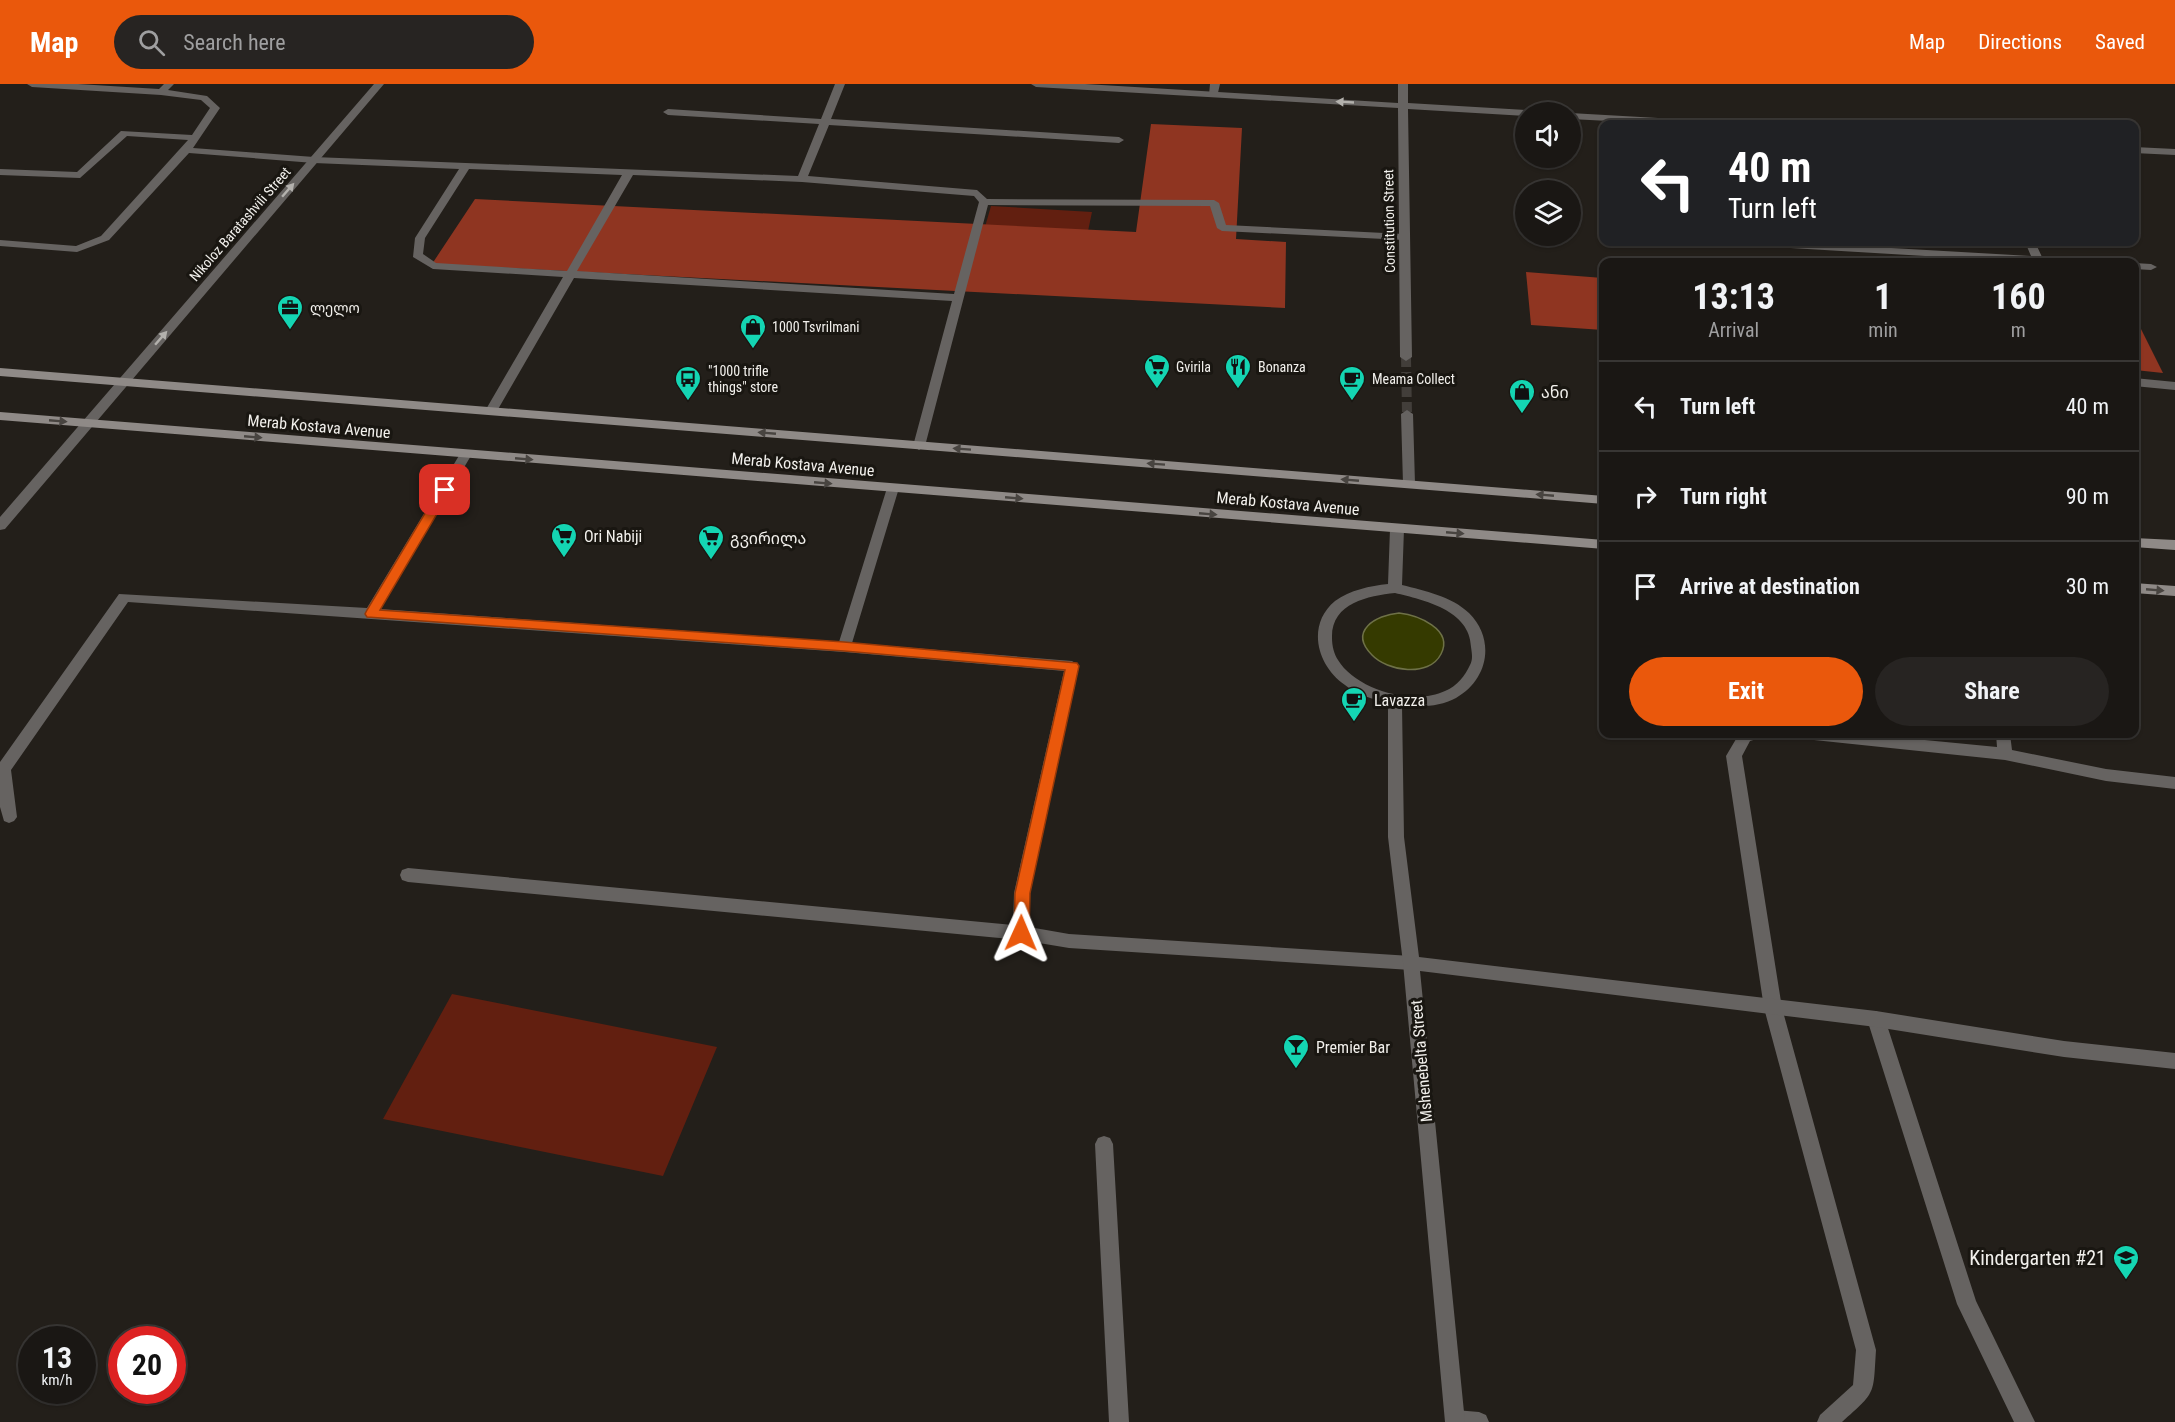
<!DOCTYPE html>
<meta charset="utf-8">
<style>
:root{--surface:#1a1714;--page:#272422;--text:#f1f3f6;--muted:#9f9fa0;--line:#383634;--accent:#ea580c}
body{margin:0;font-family:"Roboto Condensed","Noto Sans Georgian",sans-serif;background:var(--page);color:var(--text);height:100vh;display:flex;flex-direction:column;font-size:22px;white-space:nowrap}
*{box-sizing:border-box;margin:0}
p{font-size:20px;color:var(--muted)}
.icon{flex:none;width:33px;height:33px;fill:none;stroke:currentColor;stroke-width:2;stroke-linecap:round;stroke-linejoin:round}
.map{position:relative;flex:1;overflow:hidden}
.side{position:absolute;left:1599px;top:174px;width:540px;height:480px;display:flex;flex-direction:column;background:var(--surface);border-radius:12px;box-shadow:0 2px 4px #0004,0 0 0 2px var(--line)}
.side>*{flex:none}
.hud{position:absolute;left:1599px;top:36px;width:540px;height:126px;border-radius:12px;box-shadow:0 2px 4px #0004,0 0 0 2px var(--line);background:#202124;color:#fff;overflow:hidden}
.tools{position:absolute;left:1515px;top:18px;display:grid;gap:12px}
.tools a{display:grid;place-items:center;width:66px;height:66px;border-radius:50%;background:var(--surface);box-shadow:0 2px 4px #0004,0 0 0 2px var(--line);font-size:30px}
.speed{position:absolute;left:18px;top:1242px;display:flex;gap:12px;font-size:30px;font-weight:700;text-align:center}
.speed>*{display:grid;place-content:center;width:78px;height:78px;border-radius:50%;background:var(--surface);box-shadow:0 2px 4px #0004,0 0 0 2px var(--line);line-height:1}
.speed small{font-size:15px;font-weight:400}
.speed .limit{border:9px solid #d22;background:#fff;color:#111}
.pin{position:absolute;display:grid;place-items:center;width:51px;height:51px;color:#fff;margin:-26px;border-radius:12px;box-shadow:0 3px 9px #0006}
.me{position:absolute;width:66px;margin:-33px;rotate:1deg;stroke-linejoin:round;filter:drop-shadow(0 0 4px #0008)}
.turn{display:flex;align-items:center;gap:21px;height:126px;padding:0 30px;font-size:27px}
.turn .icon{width:78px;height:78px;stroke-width:2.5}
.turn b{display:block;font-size:42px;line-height:51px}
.eta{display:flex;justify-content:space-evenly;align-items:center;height:102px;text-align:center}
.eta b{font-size:36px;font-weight:700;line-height:42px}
.action{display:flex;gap:12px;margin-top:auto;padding:12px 30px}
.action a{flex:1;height:69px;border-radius:36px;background:var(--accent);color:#fff;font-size:24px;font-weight:700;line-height:69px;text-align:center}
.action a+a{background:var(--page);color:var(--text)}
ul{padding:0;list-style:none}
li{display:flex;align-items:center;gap:18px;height:90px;padding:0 30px;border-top:2px solid var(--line)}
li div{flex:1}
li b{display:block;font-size:22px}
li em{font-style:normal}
header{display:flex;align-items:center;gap:36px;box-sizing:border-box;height:84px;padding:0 30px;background:var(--accent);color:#fff}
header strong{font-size:28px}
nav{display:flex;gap:33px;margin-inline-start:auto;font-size:21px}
.search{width:420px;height:54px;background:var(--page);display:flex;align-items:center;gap:15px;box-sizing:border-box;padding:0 21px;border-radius:33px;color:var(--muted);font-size:22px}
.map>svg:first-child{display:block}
.green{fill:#621f10}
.forest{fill:#8f3521}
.water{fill:#353a00;stroke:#6e7147;stroke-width:1.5}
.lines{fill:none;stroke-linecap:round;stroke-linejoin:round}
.street-tunnel{stroke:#423e3a;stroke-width:10;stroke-dasharray:10 5;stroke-linecap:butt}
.lane{fill:#666361;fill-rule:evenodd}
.street{fill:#666361;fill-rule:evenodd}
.secondary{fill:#8f8a87;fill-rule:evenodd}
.oneway{fill:#b3b1ad}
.oneway2{fill:#484440}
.route{fill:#ea580c;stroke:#983908;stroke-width:1.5}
.labels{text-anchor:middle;stroke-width:6;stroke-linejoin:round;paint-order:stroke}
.far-street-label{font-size:14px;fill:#f2f0ec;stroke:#191611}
.far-poi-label{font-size:14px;fill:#f2f0ec;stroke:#191611;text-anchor:start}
.poi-label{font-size:16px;fill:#f2f0ec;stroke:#191611;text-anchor:start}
.street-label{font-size:16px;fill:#f2f0ec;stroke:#191611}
.near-poi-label{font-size:20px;fill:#f2f0ec;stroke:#191611;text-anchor:end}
</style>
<header>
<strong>Map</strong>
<div class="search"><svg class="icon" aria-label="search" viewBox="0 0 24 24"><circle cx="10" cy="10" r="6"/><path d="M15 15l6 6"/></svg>Search here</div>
<nav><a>Map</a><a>Directions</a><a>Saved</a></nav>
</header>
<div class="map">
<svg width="2175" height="1338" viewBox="0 0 2175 1338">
<rect width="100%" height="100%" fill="#231f1a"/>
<!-- green -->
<path class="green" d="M 991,122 L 1092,128 L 1076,205 L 969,198 Z
M 452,910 L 717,963 L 663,1092 L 383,1035 Z"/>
<!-- forest -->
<path class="forest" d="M 1151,40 L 1242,44 L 1236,155 L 1286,158 L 1285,224 L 432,180 L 475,115 L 1136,148 Z
M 1526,188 L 1603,194 L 1603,246 L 1531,241 Z
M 2134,233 L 2135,233 L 2163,289 L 2135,286 Z"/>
<!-- water -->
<path class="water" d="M 1399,529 C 1417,531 1454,545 1441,570 C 1429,594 1387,587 1372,571 C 1348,547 1376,531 1399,529 Z"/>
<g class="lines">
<!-- street-tunnel -->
<path class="street-tunnel" d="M 1406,273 L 1407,330"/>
<!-- lane -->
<path class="lane" d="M 27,0 L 78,0 L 159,5 L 164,0 L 174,0 L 168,6 L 207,12 L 220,24 L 193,64 L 314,73 L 798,92 L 819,40 L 668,31 L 663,28 L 668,25 L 821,35 L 835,0 L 845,0 L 831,35 L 1119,53 L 1124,56 L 1119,59 L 829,41 L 808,92 L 977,106 L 987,115 L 1214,116 L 1219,119 L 1226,141 L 1404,150 L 1409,153 L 1404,156 L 1222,147 L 1217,144 L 1210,122 L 988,121 L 925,362 L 919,366 L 913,362 L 952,217 L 574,194 L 497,327 L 491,331 L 485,327 L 563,193 L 433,185 L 413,173 L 415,154 L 459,85 L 314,79 L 189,69 L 109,156 L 77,168 L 0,162 L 0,156 L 76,162 L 101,152 L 188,56 L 127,52 L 80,94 L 0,91 L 0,85 L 77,88 L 121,47 L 192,51 L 210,24 L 201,16 L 161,11 L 32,3 ZM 469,85 L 622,91 L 567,187 L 436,179 L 423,170 L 425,154 ZM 633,91 L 802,98 L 974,112 L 979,118 L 954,210 L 577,187 Z
M 1210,0 L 1220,0 L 1217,13 L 1209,11 Z
M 1737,158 L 1787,158 L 2031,172 L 2025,158 L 2035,158 L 2042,173 L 2073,175 L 2078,178 L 2025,178 L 1742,161 Z
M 2134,179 L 2151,180 L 2157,183 L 2151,186 L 2134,185 Z
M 2134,294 L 2175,298 L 2175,306 L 2134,302 Z
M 466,366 L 472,370 L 380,525 L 839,558 L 887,404 L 893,400 L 898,401 L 899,404 L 852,559 L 1072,577 L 1079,582 L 1030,809 L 1029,843 L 1069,850 L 1411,872 L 1417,874 L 1419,879 L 1417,884 L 1411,886 L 1069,864 L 1021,856 L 408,798 L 402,796 L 400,791 L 402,786 L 408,784 L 1013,841 L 1014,809 L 1064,587 L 844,568 L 128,518 L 11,686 L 17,733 L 14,737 L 9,739 L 4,737 L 0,723 L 0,678 L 119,510 L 367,524 L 460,370 Z
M 1739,650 L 1762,650 L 1760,654 L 1750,657 L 1742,672 L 1782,924 L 1876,1266 C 1873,1311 1877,1307 1842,1338 L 1817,1338 L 1820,1331 L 1853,1301 L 1856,1266 L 1764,924 L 1726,672 Z
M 1807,650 L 1863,650 L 1997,663 L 1996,650 L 2010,650 L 2012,666 L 2106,685 L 2175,693 L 2175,705 L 2106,697 L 2005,676 L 1814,656 L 1809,654 Z
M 1876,927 L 1882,930 L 1885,935 L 1976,1217 L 2035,1338 L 2014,1338 L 1957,1220 L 1867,935 L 1870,930 Z
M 1104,1052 L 1110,1054 L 1113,1060 L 1129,1338 L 1109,1338 L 1095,1060 L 1098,1054 Z
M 1455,1326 L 1479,1328 L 1486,1331 L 1489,1338 L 1446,1338 L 1448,1329 Z"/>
<!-- street -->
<path class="street" d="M 374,0 L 384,0 L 5,445 L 0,446 L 0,433 Z
M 1031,0 L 1085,0 L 1398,19 L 1398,0 L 1408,0 L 1408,19 L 1526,26 L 1531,28 L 1526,28 L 1526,32 L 1408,25 L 1412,273 L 1406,277 L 1400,273 L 1398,24 L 1036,3 Z
M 1570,29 L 1711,37 L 1716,40 L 1668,40 L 1570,35 Z
M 2134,63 L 2175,65 L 2175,71 L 2134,69 Z
M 1407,326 L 1413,330 L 1415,400 L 1409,404 L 1403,400 L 1401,330 Z
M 1397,441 L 1404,445 L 1402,501 C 1425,507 1451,512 1469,529 C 1496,556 1488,596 1456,614 C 1440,623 1420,623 1402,621 L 1404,753 L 1419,873 L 1876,927 L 2064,957 L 2175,969 L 2175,985 L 2064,973 L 1876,943 L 1420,887 L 1465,1338 L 1445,1338 L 1403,879 L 1388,753 L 1388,619 C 1373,615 1357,611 1345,601 C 1317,582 1306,541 1335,517 C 1350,506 1370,502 1388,500 L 1390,445 ZM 1395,509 C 1424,516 1470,526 1471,563 C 1472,570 1473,575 1470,581 C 1465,592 1457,602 1445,607 C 1414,622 1356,606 1338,576 C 1334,570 1332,562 1332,554 C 1331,519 1368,512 1395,509 Z"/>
<!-- secondary -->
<path class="secondary" d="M 0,284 L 1604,412 L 1604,420 L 0,292 Z
M 0,328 L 1604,456 L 1604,465 L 0,336 Z
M 2134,454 L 2175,456 L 2175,466 L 2134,463 Z
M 2134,499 L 2175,502 L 2175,512 L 2134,509 Z"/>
</g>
<!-- one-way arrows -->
<defs><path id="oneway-solid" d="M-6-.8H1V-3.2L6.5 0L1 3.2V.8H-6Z" transform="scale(1.5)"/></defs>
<g class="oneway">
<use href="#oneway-solid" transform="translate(1345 18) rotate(-177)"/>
<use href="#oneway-solid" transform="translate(288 106) rotate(-49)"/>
<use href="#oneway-solid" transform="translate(161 254) rotate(-49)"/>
</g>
<g class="oneway2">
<use href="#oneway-solid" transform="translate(58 337) rotate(5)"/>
<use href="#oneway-solid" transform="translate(767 349) rotate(-175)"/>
<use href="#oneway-solid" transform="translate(253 353) rotate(5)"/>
<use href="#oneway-solid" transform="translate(962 365) rotate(-176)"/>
<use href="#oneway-solid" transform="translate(524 375) rotate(5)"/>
<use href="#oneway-solid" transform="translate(1156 380) rotate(-176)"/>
<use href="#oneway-solid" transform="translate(1350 396) rotate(-175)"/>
<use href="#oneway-solid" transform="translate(823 399) rotate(5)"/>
<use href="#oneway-solid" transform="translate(1545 411) rotate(-175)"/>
<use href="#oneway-solid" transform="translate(1014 414) rotate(5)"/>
<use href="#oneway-solid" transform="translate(1208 430) rotate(5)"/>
<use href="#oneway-solid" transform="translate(1455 449) rotate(5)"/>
<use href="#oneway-solid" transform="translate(2155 506) rotate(5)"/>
</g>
<!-- route -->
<path class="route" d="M 445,402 L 451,406 L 380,526 L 844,558 L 1077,579 L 1079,582 L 1030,809 L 1029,849 L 1027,854 L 1021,856 L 1016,854 L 1014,849 L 1015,809 L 1065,586 L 844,567 L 367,533 L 365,530 L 367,526 L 439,406 Z"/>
<!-- icons -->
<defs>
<symbol id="office-pin" viewBox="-11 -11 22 30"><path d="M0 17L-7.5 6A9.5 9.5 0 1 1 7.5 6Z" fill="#14d5b3" stroke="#191611"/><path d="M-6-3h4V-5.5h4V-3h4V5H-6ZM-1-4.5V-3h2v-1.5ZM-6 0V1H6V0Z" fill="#111"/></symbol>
<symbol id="shop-pin" viewBox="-11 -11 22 30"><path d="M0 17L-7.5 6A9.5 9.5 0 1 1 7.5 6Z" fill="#14d5b3" stroke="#191611"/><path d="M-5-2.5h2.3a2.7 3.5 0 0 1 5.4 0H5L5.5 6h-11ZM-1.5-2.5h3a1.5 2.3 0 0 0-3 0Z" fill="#111"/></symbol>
<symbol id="supermarket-pin" viewBox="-11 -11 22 30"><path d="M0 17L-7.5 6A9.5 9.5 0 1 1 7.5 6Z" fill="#14d5b3" stroke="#191611"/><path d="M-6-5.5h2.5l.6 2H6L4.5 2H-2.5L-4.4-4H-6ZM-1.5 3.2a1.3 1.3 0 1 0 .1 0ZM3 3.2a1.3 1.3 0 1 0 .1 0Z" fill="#111"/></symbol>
<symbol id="restaurant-pin" viewBox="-11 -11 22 30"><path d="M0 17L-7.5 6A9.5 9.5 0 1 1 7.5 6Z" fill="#14d5b3" stroke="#191611"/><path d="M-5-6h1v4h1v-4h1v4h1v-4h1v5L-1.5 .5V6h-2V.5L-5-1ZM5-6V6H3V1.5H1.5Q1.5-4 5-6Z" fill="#111"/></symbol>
<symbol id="bus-pin" viewBox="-11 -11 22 30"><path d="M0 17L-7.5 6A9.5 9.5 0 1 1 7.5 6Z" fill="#14d5b3" stroke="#191611"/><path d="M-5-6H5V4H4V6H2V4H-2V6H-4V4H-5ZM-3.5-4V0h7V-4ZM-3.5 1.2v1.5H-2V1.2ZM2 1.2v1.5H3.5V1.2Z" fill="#111"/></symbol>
<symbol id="cafe-pin" viewBox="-11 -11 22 30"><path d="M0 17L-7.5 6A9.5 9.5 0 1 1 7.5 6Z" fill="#14d5b3" stroke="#191611"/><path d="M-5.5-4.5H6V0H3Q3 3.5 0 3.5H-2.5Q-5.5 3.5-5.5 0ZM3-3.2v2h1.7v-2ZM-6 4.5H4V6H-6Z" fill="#111"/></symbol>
<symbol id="bar-pin" viewBox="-11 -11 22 30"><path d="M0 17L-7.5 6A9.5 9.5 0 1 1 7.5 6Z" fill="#14d5b3" stroke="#191611"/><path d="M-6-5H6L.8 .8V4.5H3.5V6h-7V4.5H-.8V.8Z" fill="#111"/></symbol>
<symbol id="school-pin" viewBox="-11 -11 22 30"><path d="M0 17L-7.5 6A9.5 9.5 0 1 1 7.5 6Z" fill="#14d5b3" stroke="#191611"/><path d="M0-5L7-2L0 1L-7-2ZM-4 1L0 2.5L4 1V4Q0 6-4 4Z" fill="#111"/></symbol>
</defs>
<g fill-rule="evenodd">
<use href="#office-pin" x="275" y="209" width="30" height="40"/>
<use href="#shop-pin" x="738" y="228" width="30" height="40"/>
<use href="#supermarket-pin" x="1142" y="268" width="30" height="40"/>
<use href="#restaurant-pin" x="1223" y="268" width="30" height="40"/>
<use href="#bus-pin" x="673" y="280" width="30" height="40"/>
<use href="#cafe-pin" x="1337" y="280" width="30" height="40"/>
<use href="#shop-pin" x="1507" y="293" width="30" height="40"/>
<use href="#supermarket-pin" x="549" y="437" width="30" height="40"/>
<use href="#supermarket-pin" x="696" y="439" width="30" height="40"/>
<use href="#cafe-pin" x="1339" y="601" width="30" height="40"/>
<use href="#bar-pin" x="1281" y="948" width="30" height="40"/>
<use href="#school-pin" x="2111" y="1159" width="30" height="40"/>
</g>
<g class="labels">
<!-- far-street labels -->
<g class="far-street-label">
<text transform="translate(1389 137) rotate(-91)" y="5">Constitution Street</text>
<text transform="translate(240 140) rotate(-49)" y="5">Nikoloz Baratashvili Street</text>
</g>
<!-- far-poi labels -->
<g class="far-poi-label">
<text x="310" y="229">ლელო</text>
<text x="772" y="248">1000 Tsvrilmani</text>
<text x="1176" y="288">Gvirila</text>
<text x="1258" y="288">Bonanza</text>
<text x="708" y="292">"1000 trifle<tspan x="708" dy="16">things" store</tspan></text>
<text x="1372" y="300">Meama Collect</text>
</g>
<!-- poi labels -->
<g class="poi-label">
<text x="1541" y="314">ანი</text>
<text x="584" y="458">Ori Nabiji</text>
<text x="730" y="460">გვირილა</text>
<text x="1374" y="622">Lavazza</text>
<text x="1316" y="969">Premier Bar</text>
</g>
<!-- street labels -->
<g class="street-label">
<text transform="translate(319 342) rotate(5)" y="6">Merab Kostava Avenue</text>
<text transform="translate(803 380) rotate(5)" y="6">Merab Kostava Avenue</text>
<text transform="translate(1288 419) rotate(5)" y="6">Merab Kostava Avenue</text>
<text transform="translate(1421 977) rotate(-95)" y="6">Mshenebelta Street</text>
</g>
<!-- near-poi labels -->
<g class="near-poi-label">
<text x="2106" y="1181">Kindergarten #21</text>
</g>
</g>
</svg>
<div class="tools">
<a><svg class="icon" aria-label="sound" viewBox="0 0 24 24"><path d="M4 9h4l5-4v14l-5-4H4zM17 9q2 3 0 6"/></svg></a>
<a><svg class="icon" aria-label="layers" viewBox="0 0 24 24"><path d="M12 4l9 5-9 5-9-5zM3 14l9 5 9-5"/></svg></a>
</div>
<div class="speed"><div>13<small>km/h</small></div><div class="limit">20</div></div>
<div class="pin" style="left:445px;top:406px;background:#d93025"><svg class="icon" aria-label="arrive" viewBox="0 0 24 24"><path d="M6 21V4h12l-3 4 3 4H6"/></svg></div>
<svg class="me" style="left:1021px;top:849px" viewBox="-20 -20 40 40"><path d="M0-17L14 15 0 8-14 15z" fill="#ea580c" stroke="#fff" stroke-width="4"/></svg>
<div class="hud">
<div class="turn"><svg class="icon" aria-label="left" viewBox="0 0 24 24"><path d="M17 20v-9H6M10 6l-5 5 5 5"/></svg><div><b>40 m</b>Turn left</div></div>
</div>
<section class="side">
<div class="eta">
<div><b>13:13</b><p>Arrival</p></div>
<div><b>1</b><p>min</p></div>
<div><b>160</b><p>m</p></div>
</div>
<ul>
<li><svg class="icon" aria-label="left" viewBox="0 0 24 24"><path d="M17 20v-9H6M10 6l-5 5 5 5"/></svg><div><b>Turn left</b></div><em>40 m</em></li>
<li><svg class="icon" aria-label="right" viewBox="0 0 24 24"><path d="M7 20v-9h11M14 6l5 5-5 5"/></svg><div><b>Turn right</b></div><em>90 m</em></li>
<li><svg class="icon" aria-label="arrive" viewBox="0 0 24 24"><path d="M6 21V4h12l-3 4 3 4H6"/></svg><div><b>Arrive at destination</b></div><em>30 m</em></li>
</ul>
<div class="action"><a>Exit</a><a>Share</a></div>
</section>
</div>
